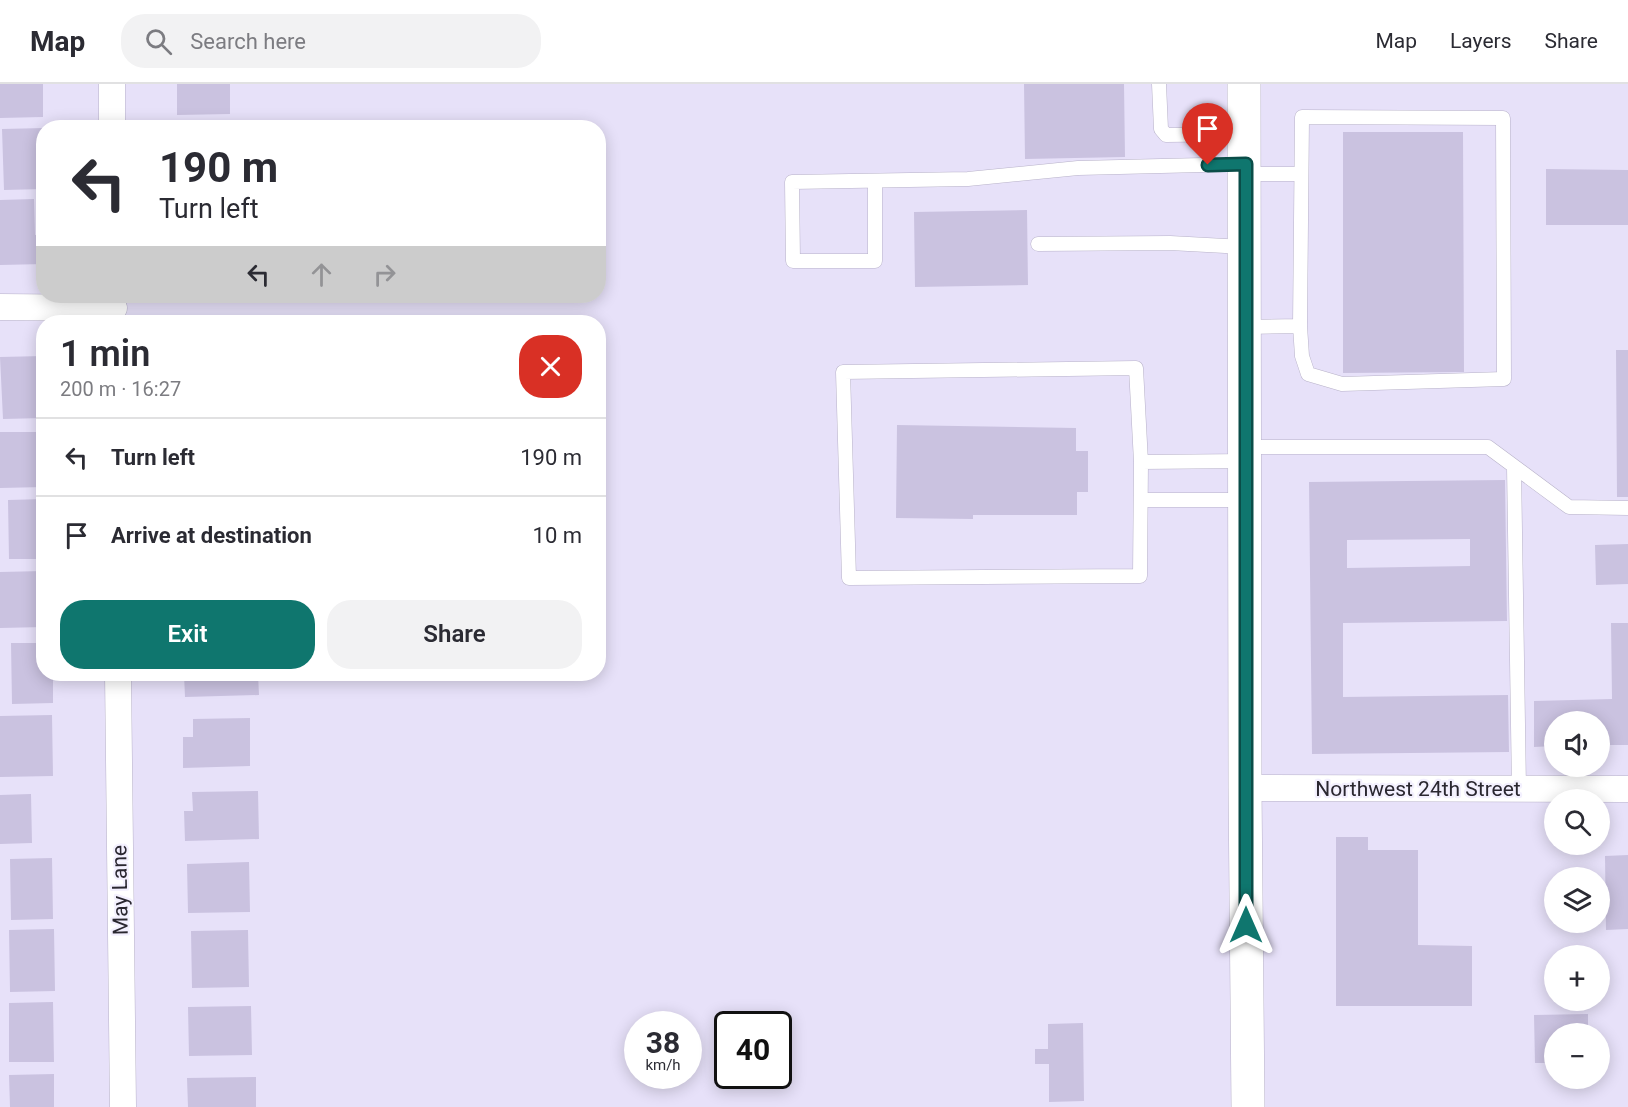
<!DOCTYPE html>
<meta charset="utf-8">
<style>
:root{--surface:#fff;--page:#f2f2f3;--text:#2b2b33;--muted:#7c7c81;--line:#e1e1e2;--accent:#0f766e}
body{margin:0;font-family:Roboto,sans-serif;background:var(--page);color:var(--text);height:100vh;display:flex;flex-direction:column;font-size:22px;white-space:nowrap}
*{box-sizing:border-box;margin:0}
p{font-size:20px;color:var(--muted)}
.icon{flex:none;width:33px;height:33px;fill:none;stroke:currentColor;stroke-width:2;stroke-linecap:round;stroke-linejoin:round}
.map{position:relative;flex:1;overflow:hidden}
.drawer{position:absolute;left:36px;top:231px;width:570px;height:366px;display:flex;flex-direction:column;background:var(--surface);border-radius:24px;box-shadow:0 3px 15px #0003}
.drawer>*{flex:none}
.banner{position:absolute;left:36px;top:36px;width:570px;height:183px;border-radius:24px;box-shadow:0 3px 15px #0003;background:#fff;color:var(--text);overflow:hidden}
.buttons{position:absolute;left:1544px;top:627px;display:grid;gap:12px}
.buttons a{display:grid;place-items:center;width:66px;height:66px;border-radius:50%;background:var(--surface);box-shadow:0 3px 15px #0003;font-size:30px}
.speed{position:absolute;left:624px;top:927px;display:flex;gap:12px;font-size:30px;font-weight:700;text-align:center}
.speed>*{display:grid;place-content:center;width:78px;height:78px;border-radius:50%;background:var(--surface);box-shadow:0 3px 15px #0003;line-height:1}
.speed small{font-size:15px;font-weight:400}
.speed .limit{border:3px solid #111;border-radius:9px;background:#fff;color:#111}
.pin{position:absolute;display:grid;place-items:center;width:51px;height:51px;color:#fff;margin:-62px -26px;border-radius:50% 50% 50% 0;rotate:-45deg;box-shadow:0 0 6px #0007}
.pin .icon{rotate:45deg}
.me{position:absolute;width:66px;margin:-33px;rotate:0deg;stroke-linejoin:round;filter:drop-shadow(0 0 4px #0008)}
.turn{display:flex;align-items:center;gap:21px;height:126px;padding:0 24px;font-size:27px}
.turn .icon{width:78px;height:78px;stroke-width:2.5}
.turn b{display:block;font-size:42px;line-height:51px}
.lanes{display:flex;align-items:center;height:57px;padding:0 24px;background:#0003;justify-content:center;gap:30px;direction:ltr}
.lanes .off{opacity:.35}
.round{display:grid;place-items:center;flex:none;width:63px;height:63px;border-radius:24px;background:var(--page)}
.head{display:flex;align-items:center;justify-content:space-between;height:102px;padding:0 24px}
h1{font-size:36px;font-weight:600;line-height:45px}
.primary-button{display:flex;gap:12px;margin-top:auto;padding:12px 24px}
.primary-button a{flex:1;height:69px;border-radius:24px;background:var(--accent);color:#fff;font-size:24px;font-weight:600;line-height:69px;text-align:center}
.primary-button a+a{background:var(--page);color:var(--text)}
ul{padding:0;list-style:none}
li{display:flex;align-items:center;gap:18px;height:78px;padding:0 24px;border-top:2px solid var(--line)}
li div{flex:1}
li b{display:block;font-size:22px}
li em{font-style:normal}
header{display:flex;align-items:center;gap:36px;box-sizing:border-box;height:84px;padding:0 30px;background:var(--surface);border-bottom:2px solid var(--line)}
header strong{font-size:28px}
nav{display:flex;gap:33px;margin-inline-start:auto;font-size:21px}
.search{width:420px;height:54px;background:var(--page);display:flex;align-items:center;gap:15px;box-sizing:border-box;padding:0 21px;border-radius:24px;color:var(--muted);font-size:22px}
.map>svg:first-child{display:block}
.building{fill:#cac2e0;fill-rule:evenodd}
.lines{fill:none;stroke-linecap:round;stroke-linejoin:round}
.service-casing{stroke:#b8b2c9;stroke-width:15}
.minor-casing{stroke:#b8b2c9;stroke-width:27}
.tertiary-casing{stroke:#b8b2c9;stroke-width:34}
.service{stroke:#fff;stroke-width:14}
.minor{stroke:#fff;stroke-width:26}
.tertiary{stroke:#fff;stroke-width:33}
.route-casing{stroke:#0a4d48;stroke-width:15}
.route{stroke:#0f766e;stroke-width:10}
.labels{text-anchor:middle;stroke-width:4.5;stroke-linejoin:round;paint-order:stroke}
.street-label{font-size:21px;fill:#2a2730;stroke:#f3f0fe}
</style>
<header>
<strong>Map</strong>
<div class="search"><svg class="icon" aria-label="search" viewBox="0 0 24 24"><circle cx="10" cy="10" r="6"/><path d="M15 15l6 6"/></svg>Search here</div>
<nav><a>Map</a><a>Layers</a><a>Share</a></nav>
</header>
<div class="map">
<svg width="1628" height="1023" viewBox="0 0 1628 1023">
<rect width="100%" height="100%" fill="#e7e1f9"/>
<!-- building -->
<path class="building" d="M 0,0 L 43,0 L 43,33 L 0,34 Z
M 177,0 L 230,0 L 230,30 L 177,31 Z
M 1024,0 L 1124,0 L 1125,73 L 1025,75 Z
M 44,44 L 44,105 L 4,106 L 2,45 Z
M 1343,48 L 1463,48 L 1464,288 L 1343,289 Z
M 1546,85 L 1628,86 L 1628,141 L 1546,141 Z
M 34,115 L 35,151 L 44,150 L 44,180 L 0,181 L 0,116 Z
M 1027,126 L 1028,201 L 915,203 L 914,128 Z
M 1616,266 L 1628,266 L 1628,413 L 1617,413 Z
M 44,272 L 44,334 L 3,335 L 0,273 Z
M 897,341 L 1076,344 L 1076,367 L 1088,367 L 1088,408 L 1077,408 L 1077,431 L 973,431 L 973,435 L 896,434 Z
M 0,348 L 43,348 L 44,403 L 0,404 Z
M 1505,396 L 1507,537 L 1343,539 L 1343,613 L 1508,611 L 1509,668 L 1312,670 L 1309,398 ZM 1470,455 L 1470,482 L 1347,484 L 1347,456 Z
M 44,415 L 44,475 L 9,475 L 8,416 Z
M 1628,460 L 1628,500 L 1596,501 L 1595,461 Z
M 44,487 L 44,543 L 0,544 L 0,488 Z
M 1611,539 L 1628,539 L 1628,661 L 1599,661 L 1599,638 L 1554,638 L 1554,662 L 1534,663 L 1534,617 L 1612,615 Z
M 11,559 L 44,559 L 44,590 L 53,590 L 53,619 L 12,620 Z
M 184,590 L 258,590 L 259,611 L 185,613 Z
M 52,631 L 53,692 L 0,693 L 0,632 Z
M 250,634 L 250,682 L 183,684 L 183,653 L 193,653 L 193,635 Z
M 258,707 L 259,755 L 185,757 L 184,727 L 193,727 L 192,708 Z
M 31,710 L 32,759 L 0,760 L 0,711 Z
M 1336,753 L 1368,753 L 1368,766 L 1418,766 L 1418,861 L 1472,862 L 1472,922 L 1336,922 Z
M 1628,771 L 1628,845 L 1606,846 L 1605,772 Z
M 52,774 L 53,835 L 11,836 L 10,775 Z
M 249,778 L 250,828 L 188,829 L 187,780 Z
M 54,845 L 55,907 L 10,908 L 9,846 Z
M 248,846 L 249,903 L 192,904 L 191,847 Z
M 53,918 L 54,978 L 9,978 L 9,919 Z
M 251,922 L 252,971 L 189,972 L 188,923 Z
M 1588,930 L 1588,950 L 1554,950 L 1554,979 L 1535,979 L 1534,931 Z
M 1083,939 L 1084,1017 L 1049,1018 L 1049,980 L 1035,980 L 1035,965 L 1048,965 L 1048,940 Z
M 54,990 L 54,1023 L 10,1023 L 9,991 Z
M 256,993 L 256,1023 L 188,1023 L 187,994 Z"/>
<g class="lines">
<defs>
<path id="service" d="M 1159,0 L 1161,45 L 1166,51 L 1245,50
M 1246,90 L 1301,90
M 875,97 L 875,177 L 793,177 L 792,98 L 968,95 L 1078,84 L 1244,80
M 1038,160 L 1170,159 L 1244,163
M 1245,243 L 1300,242 L 1302,33 L 1503,34 L 1504,295 L 1342,300 L 1308,290 L 1302,272 L 1300,242
M 1136,284 L 1141,378 L 1140,492 L 849,494 L 843,288 Z
M 1246,363 L 1488,363 L 1569,423 L 1628,424
M 1141,378 L 1246,377
M 1514,383 L 1519,705
M 1141,416 L 1245,416"/>
<path id="minor" d="M 112,0 L 112,44
M 0,223 L 114,224
M 118,590 L 123,1023
M 1245,704 L 1628,705"/>
<path id="tertiary" d="M 1244,0 L 1245,704 L 1248,1023"/>
</defs>
<!-- service casing -->
<use href="#service" class="service-casing"/>
<!-- minor casing -->
<use href="#minor" class="minor-casing"/>
<!-- tertiary casing -->
<use href="#tertiary" class="tertiary-casing"/>
<!-- service -->
<use href="#service" class="service"/>
<!-- minor -->
<use href="#minor" class="minor"/>
<!-- tertiary -->
<use href="#tertiary" class="tertiary"/>
</g>
<g class="lines">
<defs>
<path id="route" d="M 1208,81 L 1246,80 L 1246,841"/>
</defs>
<!-- route casing -->
<use href="#route" class="route-casing"/>
<!-- route -->
<use href="#route" class="route"/>
</g>
<g class="labels">
<!-- street labels -->
<g class="street-label">
<text x="1418" y="712">Northwest 24th Street</text>
<text transform="translate(120 806) rotate(-91)" y="7">May Lane</text>
</g>
</g>
</svg>
<div class="buttons">
<a><svg class="icon" aria-label="sound" viewBox="0 0 24 24"><path d="M4 9h4l5-4v14l-5-4H4zM17 9q2 3 0 6"/></svg></a>
<a><svg class="icon" aria-label="search" viewBox="0 0 24 24"><circle cx="10" cy="10" r="6"/><path d="M15 15l6 6"/></svg></a>
<a><svg class="icon" aria-label="layers" viewBox="0 0 24 24"><path d="M12 4l9 5-9 5-9-5zM3 14l9 5 9-5"/></svg></a>
<a>+</a>
<a>−</a>
</div>
<div class="speed"><div>38<small>km/h</small></div><div class="limit">40</div></div>
<div class="pin" style="left:1208px;top:81px;background:#d93025"><svg class="icon" aria-label="arrive" viewBox="0 0 24 24"><path d="M6 21V4h12l-3 4 3 4H6"/></svg></div>
<svg class="me" style="left:1246px;top:841px" viewBox="-20 -20 40 40"><path d="M0-17L14 15 0 8-14 15z" fill="#0f766e" stroke="#fff" stroke-width="4"/></svg>
<div class="banner">
<div class="turn"><svg class="icon" aria-label="left" viewBox="0 0 24 24"><path d="M17 20v-9H6M10 6l-5 5 5 5"/></svg><div><b>190 m</b>Turn left</div></div>
<div class="lanes"><svg class="icon" aria-label="left" viewBox="0 0 24 24"><path d="M17 20v-9H6M10 6l-5 5 5 5"/></svg><svg class="icon off" aria-label="ahead" viewBox="0 0 24 24"><path d="M12 20V5M6 11l6-6 6 6"/></svg><svg class="icon off" aria-label="right" viewBox="0 0 24 24"><path d="M7 20v-9h11M14 6l5 5-5 5"/></svg></div>
</div>
<section class="drawer">
<div class="head"><div><h1>1 min</h1><p>200 m · 16:27</p></div><a class="round" style="background:#d93025;color:#fff"><svg class="icon" aria-label="close" viewBox="0 0 24 24"><path d="M6 6l12 12M18 6L6 18"/></svg></a></div>
<ul>
<li><svg class="icon" aria-label="left" viewBox="0 0 24 24"><path d="M17 20v-9H6M10 6l-5 5 5 5"/></svg><div><b>Turn left</b></div><em>190 m</em></li>
<li><svg class="icon" aria-label="arrive" viewBox="0 0 24 24"><path d="M6 21V4h12l-3 4 3 4H6"/></svg><div><b>Arrive at destination</b></div><em>10 m</em></li>
</ul>
<div class="primary-button"><a>Exit</a><a>Share</a></div>
</section>
</div>
